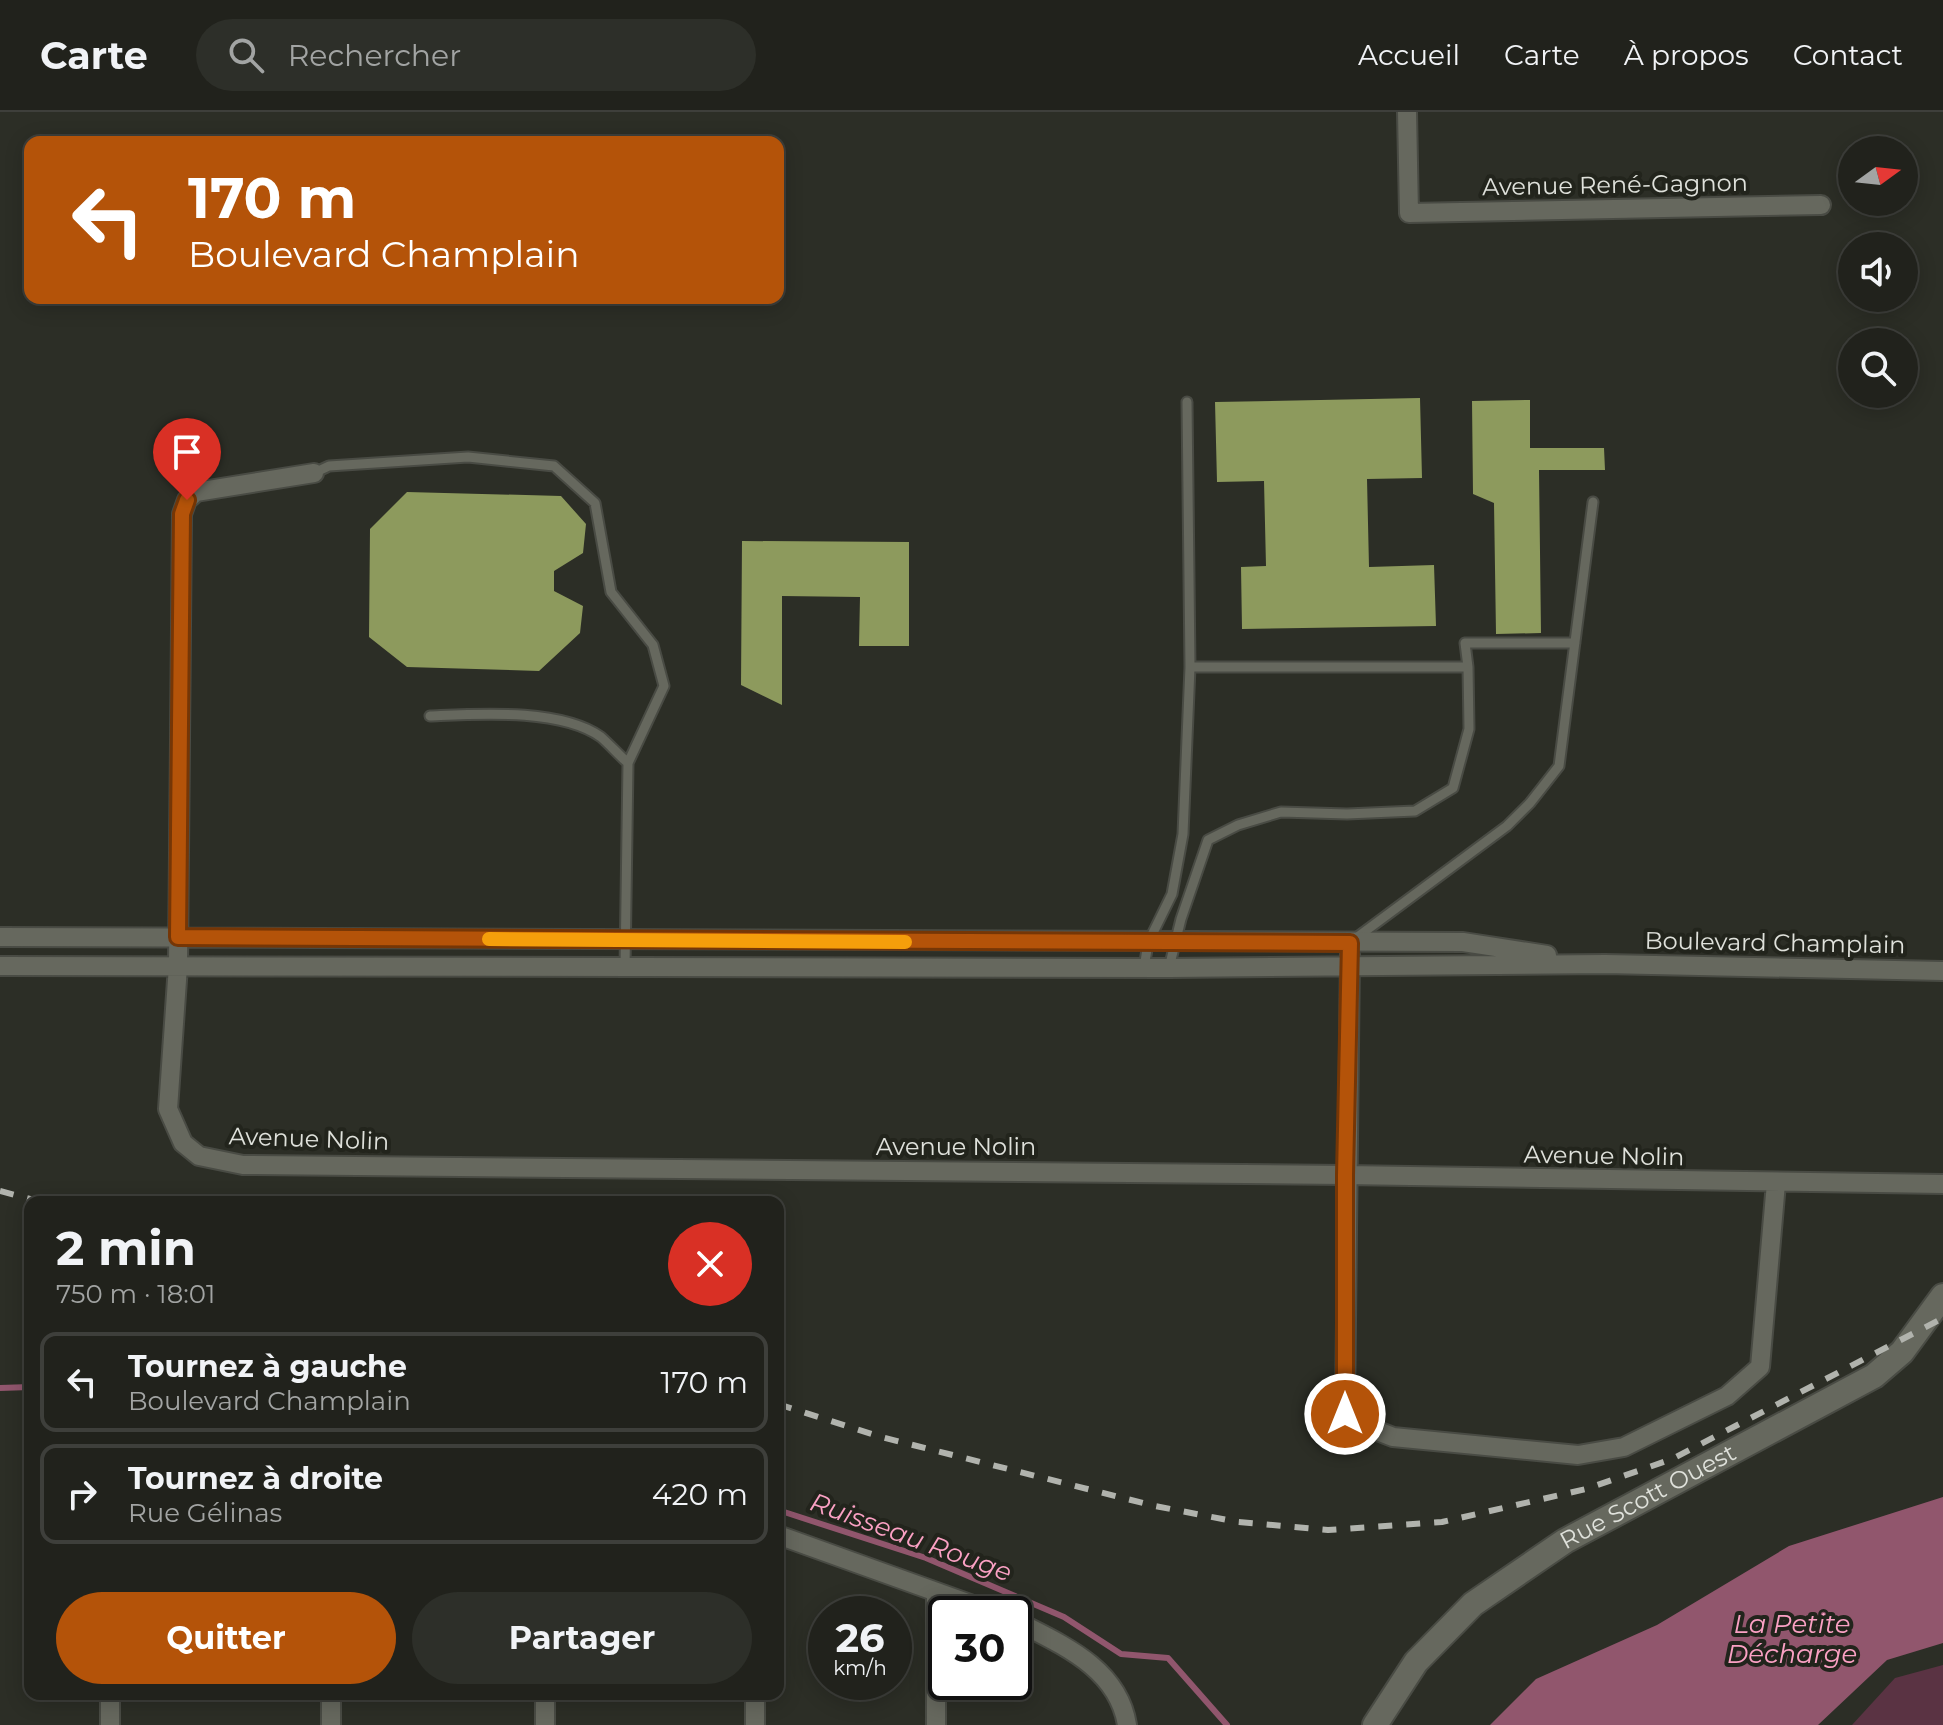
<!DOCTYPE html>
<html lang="fr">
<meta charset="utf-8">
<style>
:root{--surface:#21221c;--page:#2d2f29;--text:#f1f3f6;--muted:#a2a4a3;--line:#3e3f3b;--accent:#b45309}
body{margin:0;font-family:Montserrat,sans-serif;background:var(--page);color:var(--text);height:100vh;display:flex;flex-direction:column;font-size:30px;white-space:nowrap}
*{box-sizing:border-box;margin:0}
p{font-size:26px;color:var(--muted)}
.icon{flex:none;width:44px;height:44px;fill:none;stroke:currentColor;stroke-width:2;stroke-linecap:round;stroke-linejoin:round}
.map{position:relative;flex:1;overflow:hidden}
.details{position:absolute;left:24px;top:1084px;width:760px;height:504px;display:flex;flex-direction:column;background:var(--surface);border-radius:16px;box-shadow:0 4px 20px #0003,0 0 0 2px var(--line)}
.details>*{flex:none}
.guide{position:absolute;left:24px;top:24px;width:760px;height:168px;border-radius:16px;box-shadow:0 4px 20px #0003,0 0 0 2px var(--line);background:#b45309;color:#fff;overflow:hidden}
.needle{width:52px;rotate:75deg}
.tools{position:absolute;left:1838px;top:24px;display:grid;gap:16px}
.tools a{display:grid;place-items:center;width:80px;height:80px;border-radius:50%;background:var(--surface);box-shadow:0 4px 20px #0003,0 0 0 2px var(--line);font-size:40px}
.speed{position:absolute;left:808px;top:1484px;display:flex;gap:16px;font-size:40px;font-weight:700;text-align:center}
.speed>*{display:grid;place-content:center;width:104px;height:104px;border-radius:50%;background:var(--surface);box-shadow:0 4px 20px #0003,0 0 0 2px var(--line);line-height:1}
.speed small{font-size:20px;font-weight:400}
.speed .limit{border:4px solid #111;border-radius:12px;background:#fff;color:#111}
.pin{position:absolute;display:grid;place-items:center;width:68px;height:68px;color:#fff;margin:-82px -34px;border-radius:50% 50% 50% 0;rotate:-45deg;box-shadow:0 0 8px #0007}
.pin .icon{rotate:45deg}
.me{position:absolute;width:88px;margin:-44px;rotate:0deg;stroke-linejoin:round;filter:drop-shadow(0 0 6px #0008)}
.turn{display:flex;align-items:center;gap:28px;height:168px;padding:0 32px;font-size:36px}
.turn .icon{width:104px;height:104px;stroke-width:2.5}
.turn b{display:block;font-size:56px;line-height:68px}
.round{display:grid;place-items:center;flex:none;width:84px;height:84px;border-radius:42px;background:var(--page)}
.overview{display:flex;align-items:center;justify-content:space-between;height:136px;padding:0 32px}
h1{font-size:48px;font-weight:700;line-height:60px}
.primary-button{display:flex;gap:16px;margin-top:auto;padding:16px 32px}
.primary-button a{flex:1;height:92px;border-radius:48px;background:var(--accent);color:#fff;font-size:32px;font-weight:700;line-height:92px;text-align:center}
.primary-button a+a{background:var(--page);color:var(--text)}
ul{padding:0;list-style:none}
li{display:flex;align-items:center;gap:24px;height:100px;margin:0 16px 12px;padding:0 16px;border:4px solid var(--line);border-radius:16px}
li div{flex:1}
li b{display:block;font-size:30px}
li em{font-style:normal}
header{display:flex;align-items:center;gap:48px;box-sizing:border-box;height:112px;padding:0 40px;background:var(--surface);border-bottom:2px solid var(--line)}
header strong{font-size:38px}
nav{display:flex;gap:44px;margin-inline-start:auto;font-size:28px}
.search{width:560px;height:72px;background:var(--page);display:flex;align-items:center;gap:20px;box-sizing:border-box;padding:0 28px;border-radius:44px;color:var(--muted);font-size:30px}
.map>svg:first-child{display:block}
.green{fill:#5a3343}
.water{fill:#91566d}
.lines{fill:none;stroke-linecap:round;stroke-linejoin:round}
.stream{stroke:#91566d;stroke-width:6}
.building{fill:#8d9a5d}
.service-casing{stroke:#494b44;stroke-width:13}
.minor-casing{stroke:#494b44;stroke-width:22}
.tertiary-casing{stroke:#494b44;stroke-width:28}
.service{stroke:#66685e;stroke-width:9}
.minor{stroke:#66685e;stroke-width:18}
.tertiary{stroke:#66685e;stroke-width:24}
.rail{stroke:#b1b3ad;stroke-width:6;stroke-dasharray:14 14;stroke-linecap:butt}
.route-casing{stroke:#753606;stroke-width:20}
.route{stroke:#b45309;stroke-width:14}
.slow{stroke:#f59e0b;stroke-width:14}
.labels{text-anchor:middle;stroke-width:8;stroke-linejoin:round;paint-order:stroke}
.street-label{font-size:24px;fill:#dfe1db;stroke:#22241c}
.water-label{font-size:26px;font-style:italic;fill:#fba1c4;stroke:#22241c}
</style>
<header>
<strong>Carte</strong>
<div class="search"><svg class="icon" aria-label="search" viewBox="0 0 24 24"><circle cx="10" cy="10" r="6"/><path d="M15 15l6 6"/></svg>Rechercher</div>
<nav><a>Accueil</a><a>Carte</a><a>À propos</a><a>Contact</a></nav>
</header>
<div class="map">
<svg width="1943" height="1613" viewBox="0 0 1943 1613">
<rect width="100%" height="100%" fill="#2c2e26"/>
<!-- green -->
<path class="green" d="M 1943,1553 L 1943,1613 L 1852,1613 L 1895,1566 Z"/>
<!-- water -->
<path class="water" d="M 1943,1385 L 1943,1531 L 1887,1548 L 1818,1613 L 1490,1613 L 1536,1567 L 1657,1513 L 1789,1434 Z"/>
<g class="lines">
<!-- stream -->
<path class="stream" d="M 0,1276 L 30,1275
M 778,1398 L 926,1446 L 1064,1505 L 1121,1542 L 1168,1546 L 1227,1613"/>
</g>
<!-- building -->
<path class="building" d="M 1420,286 L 1422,366 L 1367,367 L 1369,455 L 1434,453 L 1436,514 L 1242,517 L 1241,455 L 1266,454 L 1264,369 L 1217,370 L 1215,290 Z
M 1530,288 L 1530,336 L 1604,336 L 1605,358 L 1539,358 L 1541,521 L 1496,522 L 1494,391 L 1473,382 L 1472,289 Z
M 407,380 L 561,384 L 586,412 L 583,441 L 554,459 L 554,479 L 583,494 L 580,521 L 539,559 L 407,555 L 369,525 L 370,417 Z
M 742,429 L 909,430 L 909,534 L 859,534 L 860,485 L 782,484 L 782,593 L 741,573 Z"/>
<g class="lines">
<defs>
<path id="service" d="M 1187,290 L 1190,555
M 314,361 L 329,354 L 468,345 L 554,354 L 595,391 L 611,480 L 653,533 L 664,574 L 628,651
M 1468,555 L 1465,531 L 1575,531
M 430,604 C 478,602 560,596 601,625 C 610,633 619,643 628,651 L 625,855
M 1356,826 L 1507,714 L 1530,691 L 1559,654 L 1593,390
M 1144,856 L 1148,831 L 1172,782 L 1183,722 L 1190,555 L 1468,555 L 1469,617 L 1453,676 L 1415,699 L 1347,702 L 1281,700 L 1238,713 L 1208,728 L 1181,807 L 1169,856"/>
<path id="minor" d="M 1407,0 L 1409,101 L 1821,93
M 314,361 L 196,380 L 187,388 L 182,402 L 178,854 L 168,997 L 183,1031 L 199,1044 L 243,1053 L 1345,1063 L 1943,1072
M 0,825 L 1463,830 L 1547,843
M 1350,843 L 1345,1302 L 1352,1309 L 1393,1325 L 1578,1343 L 1624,1335 L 1727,1284 L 1760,1255 L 1776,1071
M 0,854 L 1169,856 L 1605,852 L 1943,859
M 778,1423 L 998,1502
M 1014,1508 C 1060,1532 1118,1555 1127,1613
M 110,1582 L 110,1613
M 331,1582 L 331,1613
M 545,1613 L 545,1582
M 755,1613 L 755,1582
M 936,1613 L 936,1480"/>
<g id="tertiary">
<path id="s1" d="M 1375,1613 L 1416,1550 L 1473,1492 L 1565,1429 L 1874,1264 L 1902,1240 L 1943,1184"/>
</g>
</defs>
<!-- service casing -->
<use href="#service" class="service-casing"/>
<!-- minor casing -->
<use href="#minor" class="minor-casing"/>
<!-- tertiary casing -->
<use href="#tertiary" class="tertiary-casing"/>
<!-- service -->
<use href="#service" class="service"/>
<!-- minor -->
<use href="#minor" class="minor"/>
<!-- tertiary -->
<use href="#tertiary" class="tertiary"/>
<!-- rail -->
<path class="rail" d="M 0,1079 L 42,1090
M 778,1292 L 881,1325 L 1155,1394 L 1238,1410 L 1328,1418 L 1442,1410 L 1586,1377 L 1672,1347 L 1943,1206"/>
</g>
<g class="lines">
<defs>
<path id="route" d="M 187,388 L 182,402 L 178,825 L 1350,831 L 1345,1063 L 1345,1302"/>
</defs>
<!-- route casing -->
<use href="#route" class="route-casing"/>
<!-- route -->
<use href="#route" class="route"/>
<!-- slow -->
<path class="slow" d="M 489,827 L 905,830"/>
</g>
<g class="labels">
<!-- street labels -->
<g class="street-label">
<text transform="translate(1615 73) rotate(-1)" y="8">Avenue René-Gagnon</text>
<text transform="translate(1775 831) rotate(1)" y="8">Boulevard Champlain</text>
<text transform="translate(309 1027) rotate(2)" y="8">Avenue Nolin</text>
<text x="956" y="1043">Avenue Nolin</text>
<text transform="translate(1604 1044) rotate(1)" y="8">Avenue Nolin</text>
<text dy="8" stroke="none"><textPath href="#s1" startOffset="362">Rue Scott Ouest</textPath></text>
</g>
<!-- water labels -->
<g class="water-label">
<text transform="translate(911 1425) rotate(20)" y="9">Ruisseau Rouge</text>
<text x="1792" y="1521">La Petite<tspan x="1792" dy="30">Décharge</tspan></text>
</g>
</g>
</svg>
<div class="tools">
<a><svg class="needle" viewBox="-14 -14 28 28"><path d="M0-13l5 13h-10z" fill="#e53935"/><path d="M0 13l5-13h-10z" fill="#a2a4a3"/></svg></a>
<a><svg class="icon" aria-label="sound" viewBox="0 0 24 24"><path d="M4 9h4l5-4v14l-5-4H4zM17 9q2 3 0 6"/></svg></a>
<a><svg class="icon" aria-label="search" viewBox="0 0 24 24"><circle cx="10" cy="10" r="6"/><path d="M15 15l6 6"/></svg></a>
</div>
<div class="speed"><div>26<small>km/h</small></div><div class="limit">30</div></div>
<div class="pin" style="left:187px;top:388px;background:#d93025"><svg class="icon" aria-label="arrive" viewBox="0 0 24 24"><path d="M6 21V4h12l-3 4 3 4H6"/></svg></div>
<svg class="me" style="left:1345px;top:1302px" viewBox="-20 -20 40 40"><circle r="17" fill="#b45309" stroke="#fff" stroke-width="3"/><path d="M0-11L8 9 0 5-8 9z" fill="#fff"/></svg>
<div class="guide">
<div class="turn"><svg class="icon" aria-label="left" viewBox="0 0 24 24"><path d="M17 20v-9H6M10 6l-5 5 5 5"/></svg><div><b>170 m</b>Boulevard Champlain</div></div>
</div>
<section class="details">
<div class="overview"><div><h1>2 min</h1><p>750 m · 18:01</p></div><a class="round" style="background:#d93025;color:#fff"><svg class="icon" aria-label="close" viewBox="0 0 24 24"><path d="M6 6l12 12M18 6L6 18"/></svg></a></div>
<ul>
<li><svg class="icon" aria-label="left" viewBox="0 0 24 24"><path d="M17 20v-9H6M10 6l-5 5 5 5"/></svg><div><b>Tournez à gauche</b><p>Boulevard Champlain</p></div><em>170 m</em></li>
<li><svg class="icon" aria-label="right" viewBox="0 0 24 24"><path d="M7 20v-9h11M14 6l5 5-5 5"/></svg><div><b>Tournez à droite</b><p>Rue Gélinas</p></div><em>420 m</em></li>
</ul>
<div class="primary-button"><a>Quitter</a><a>Partager</a></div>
</section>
</div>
